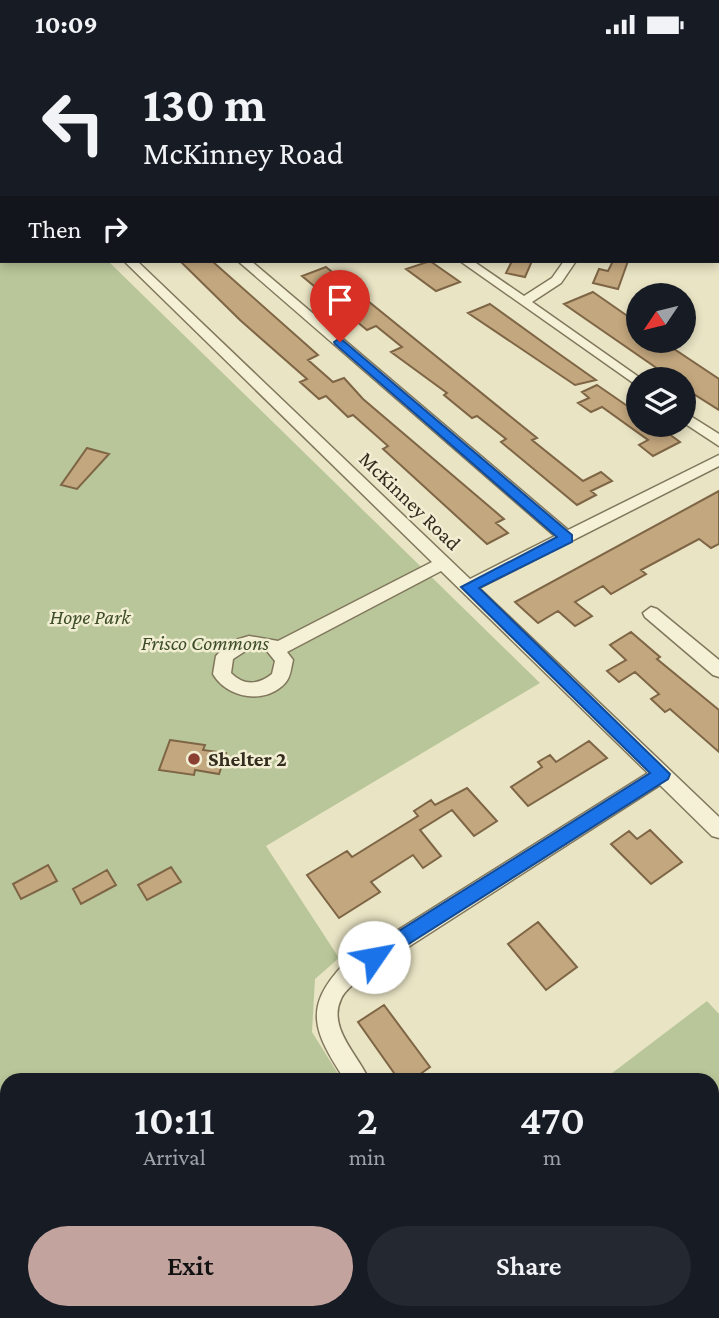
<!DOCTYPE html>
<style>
:root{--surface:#171b24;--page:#242831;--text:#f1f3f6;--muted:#9ea1a6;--accent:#c3a39e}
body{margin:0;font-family:"Crimson Pro",serif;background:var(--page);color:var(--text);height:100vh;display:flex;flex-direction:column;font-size:26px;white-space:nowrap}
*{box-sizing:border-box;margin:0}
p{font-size:23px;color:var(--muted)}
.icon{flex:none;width:38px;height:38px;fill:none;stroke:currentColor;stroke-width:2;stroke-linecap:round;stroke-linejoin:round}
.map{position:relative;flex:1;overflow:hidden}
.sheet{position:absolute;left:0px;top:1024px;width:719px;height:247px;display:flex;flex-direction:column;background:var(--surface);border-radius:21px 21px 0 0;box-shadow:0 4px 10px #0003}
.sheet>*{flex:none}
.hud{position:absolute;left:0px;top:0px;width:719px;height:214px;box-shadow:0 4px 10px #0003;background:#171b24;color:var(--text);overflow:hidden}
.needle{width:46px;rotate:235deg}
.controls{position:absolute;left:626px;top:234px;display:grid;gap:14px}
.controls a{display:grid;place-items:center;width:70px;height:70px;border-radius:50%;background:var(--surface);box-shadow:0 4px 10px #0003;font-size:35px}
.pin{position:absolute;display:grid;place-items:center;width:60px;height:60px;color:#fff;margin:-72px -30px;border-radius:50% 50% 50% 0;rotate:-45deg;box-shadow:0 0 7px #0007}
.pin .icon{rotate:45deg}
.me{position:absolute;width:77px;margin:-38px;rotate:57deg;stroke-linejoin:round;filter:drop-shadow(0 0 5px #0008)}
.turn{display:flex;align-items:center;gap:24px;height:147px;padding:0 28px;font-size:32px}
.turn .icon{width:91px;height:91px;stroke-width:2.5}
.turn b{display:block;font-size:49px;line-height:60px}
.then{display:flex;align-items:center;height:66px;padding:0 28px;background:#0003;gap:14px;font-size:26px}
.eta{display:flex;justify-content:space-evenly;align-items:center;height:119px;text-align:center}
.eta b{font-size:42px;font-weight:600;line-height:49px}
.primary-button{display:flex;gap:14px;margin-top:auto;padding:14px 28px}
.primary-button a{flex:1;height:80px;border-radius:42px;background:var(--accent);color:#111;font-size:28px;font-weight:600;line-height:80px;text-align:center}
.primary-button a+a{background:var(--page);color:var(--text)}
.status{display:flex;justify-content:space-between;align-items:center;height:49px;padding:0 35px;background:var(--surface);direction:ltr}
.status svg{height:19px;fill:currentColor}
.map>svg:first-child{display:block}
.green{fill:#b9c699}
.building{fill:#c3a77e;stroke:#7e6545;stroke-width:2}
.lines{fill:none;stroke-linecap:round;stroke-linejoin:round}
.street-casing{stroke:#81775d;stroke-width:3}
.secondary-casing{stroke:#635840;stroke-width:4}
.street{fill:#f5f1d6;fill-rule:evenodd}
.secondary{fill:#f5f1d6;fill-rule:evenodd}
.route{fill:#1a73e8;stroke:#114b97;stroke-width:2}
.poi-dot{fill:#8a4133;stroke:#f1eed3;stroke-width:2.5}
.labels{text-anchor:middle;stroke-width:5;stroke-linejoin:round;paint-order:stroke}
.street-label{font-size:21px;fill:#332c1f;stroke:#f1eed3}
.park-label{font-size:21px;font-style:italic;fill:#3d4d28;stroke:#f1eed3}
.poi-label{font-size:21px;font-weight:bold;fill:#332c1f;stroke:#f1eed3;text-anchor:start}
</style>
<div class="status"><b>10:09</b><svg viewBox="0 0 49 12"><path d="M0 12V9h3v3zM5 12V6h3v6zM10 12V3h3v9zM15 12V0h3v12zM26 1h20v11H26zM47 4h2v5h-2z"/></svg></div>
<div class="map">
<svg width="719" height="1269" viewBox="0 0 719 1269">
<rect width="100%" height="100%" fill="#e9e4c4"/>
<!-- green -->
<path class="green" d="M 0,102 L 2,212 L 108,212 L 540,634 L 266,797 L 339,909 L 315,930 L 312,983 L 342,1031 L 7,1031 L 7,1264 L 245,1264 L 238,1269 L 0,1269 Z
M 707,952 L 719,965 L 719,1269 L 492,1269 L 489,1264 L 712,1264 L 712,1031 L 603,1031 Z"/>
<!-- building -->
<path class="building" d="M 180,212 L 212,212 L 318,306 L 308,311 L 333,333 L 344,329 L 363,350 L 504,470 L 496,474 L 508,484 L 487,495 L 383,400 L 388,397 L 353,366 L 348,368 L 326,347 L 319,350 L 300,333 L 307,330 L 240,271 Z
M 430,212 L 460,233 L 436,242 L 406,220 Z
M 512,212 L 532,212 L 525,228 L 506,224 Z
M 613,212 L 628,212 L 618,240 L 593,234 L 599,220 L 608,222 Z
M 326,218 L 537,389 L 532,391 L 583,432 L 601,423 L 612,432 L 591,442 L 596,446 L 577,456 L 501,393 L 506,390 L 477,367 L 472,369 L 444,346 L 447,344 L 391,303 L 402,298 L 376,277 L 367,281 L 302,227 Z
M 593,243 L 639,275 L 639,292 L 662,292 L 719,330 L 719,361 L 684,339 L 684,331 L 674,331 L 564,255 Z
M 490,255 L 555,302 L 596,331 L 575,336 L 468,264 Z
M 597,336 L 639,365 L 639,376 L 657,376 L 680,393 L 653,407 L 639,396 L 648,391 L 602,358 L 591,363 L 578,354 L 589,349 L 582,343 Z
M 87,399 L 109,405 L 77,440 L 61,436 Z
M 719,442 L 719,495 L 711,499 L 699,490 L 641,521 L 646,525 L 611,545 L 603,537 L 575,553 L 592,567 L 575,577 L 558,562 L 538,574 L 515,553 Z
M 631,583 L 660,608 L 657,610 L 719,661 L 719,703 L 670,660 L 665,663 L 651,650 L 659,645 L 635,623 L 619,633 L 607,622 L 626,611 L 610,596 Z
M 170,691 L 205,696 L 203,701 L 226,704 L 219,725 L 195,721 L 194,726 L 159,721 Z
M 589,692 L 607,709 L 528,757 L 511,738 L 542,718 L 538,713 L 550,706 L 556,713 Z
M 467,739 L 497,772 L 474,787 L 452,761 L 420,781 L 441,807 L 423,819 L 413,806 L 371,833 L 380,843 L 339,869 L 307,826 L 347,802 L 352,808 L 418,767 L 414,762 L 431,751 L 435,756 Z
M 650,781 L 682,813 L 651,835 L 611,795 L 629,782 L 637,790 Z
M 48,816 L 57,832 L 21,850 L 13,835 Z
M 171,818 L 181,833 L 147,851 L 138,836 Z
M 107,821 L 116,836 L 81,855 L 73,840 Z
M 538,873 L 577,918 L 546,941 L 508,895 Z
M 384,956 L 430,1018 L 412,1031 L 399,1031 L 358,973 Z"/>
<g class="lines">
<defs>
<path id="street" d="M 210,0 L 220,0 L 210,2 Z
M 360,0 L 371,0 L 359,2 Z
M 718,45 L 719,45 L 719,51 L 718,51 Z
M 0,83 L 2,83 L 2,91 L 0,91 Z
M 718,106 L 719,106 L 719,113 L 718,113 Z
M 124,212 L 137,212 L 470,530 L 555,487 L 238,212 L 251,212 L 568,481 L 719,406 L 719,417 L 479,539 L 719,768 L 719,789 L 712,787 L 660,736 L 360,929 C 354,935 344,942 341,950 C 327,979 359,1007 369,1031 L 345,1031 C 314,983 302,959 344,915 L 648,724 L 441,522 L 287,603 L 293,611 C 291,618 291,627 286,633 C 267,656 227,650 213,625 L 216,607 L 229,593 L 249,587 L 278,592 L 432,513 ZM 250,599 L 267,602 L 275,612 L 272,625 C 258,636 244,637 231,624 L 233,610 Z
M 460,212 L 473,212 L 524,247 L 552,229 L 564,212 L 576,212 L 561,234 L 532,253 L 643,331 L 639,331 L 639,338 Z
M 684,363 L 719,385 L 719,397 L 684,374 Z
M 651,558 L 657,560 L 719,611 L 719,628 L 713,626 L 645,568 L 643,564 Z
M 256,1264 L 287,1264 L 285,1269 L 254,1269 Z
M 446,1264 L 474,1264 L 476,1269 L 448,1269 Z"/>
<path id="secondary" d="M 384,0 L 400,0 L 401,2 L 385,2 Z
M 718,171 L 719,171 L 719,181 L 718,181 Z"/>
</defs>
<!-- street casing -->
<use href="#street" class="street-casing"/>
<!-- secondary casing -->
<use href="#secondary" class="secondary-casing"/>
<!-- street -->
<use href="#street" class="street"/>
<!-- secondary -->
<use href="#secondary" class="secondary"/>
</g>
<!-- route -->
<path class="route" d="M 340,289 L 572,486 L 572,493 L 479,539 L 670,725 L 668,730 L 374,917 L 367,915 L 365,908 L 367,902 L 650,724 L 461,538 L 557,488 L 335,295 L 334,293 Z"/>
<!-- markers -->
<circle class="poi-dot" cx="194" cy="710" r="7"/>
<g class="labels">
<!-- street labels -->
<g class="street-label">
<text transform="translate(410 452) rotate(44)" y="7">McKinney Road</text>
</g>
<!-- park labels -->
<g class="park-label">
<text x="90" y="575">Hope Park</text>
<text x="205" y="601">Frisco Commons</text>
</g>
<!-- poi labels -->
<g class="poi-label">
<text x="208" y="717">Shelter 2</text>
</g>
</g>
</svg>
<div class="controls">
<a><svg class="needle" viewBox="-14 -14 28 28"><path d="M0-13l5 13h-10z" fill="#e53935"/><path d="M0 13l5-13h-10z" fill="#9ea1a6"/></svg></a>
<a><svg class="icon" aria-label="layers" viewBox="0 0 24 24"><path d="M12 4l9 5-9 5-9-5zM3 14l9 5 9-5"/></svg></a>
</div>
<div class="pin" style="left:340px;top:293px;background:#d93025"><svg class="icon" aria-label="arrive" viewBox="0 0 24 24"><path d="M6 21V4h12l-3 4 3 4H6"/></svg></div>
<svg class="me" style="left:374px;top:908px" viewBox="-20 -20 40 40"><circle r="19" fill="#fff"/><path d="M0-13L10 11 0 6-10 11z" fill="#1a73e8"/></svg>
<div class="hud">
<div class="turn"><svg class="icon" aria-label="left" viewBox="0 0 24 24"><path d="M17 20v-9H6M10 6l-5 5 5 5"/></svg><div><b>130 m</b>McKinney Road</div></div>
<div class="then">Then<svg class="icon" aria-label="right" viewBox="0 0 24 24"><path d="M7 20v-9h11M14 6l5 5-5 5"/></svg></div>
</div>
<section class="sheet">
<div class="eta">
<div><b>10:11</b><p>Arrival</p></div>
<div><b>2</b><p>min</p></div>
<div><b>470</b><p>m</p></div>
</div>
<div class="primary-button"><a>Exit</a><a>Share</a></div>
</section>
</div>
